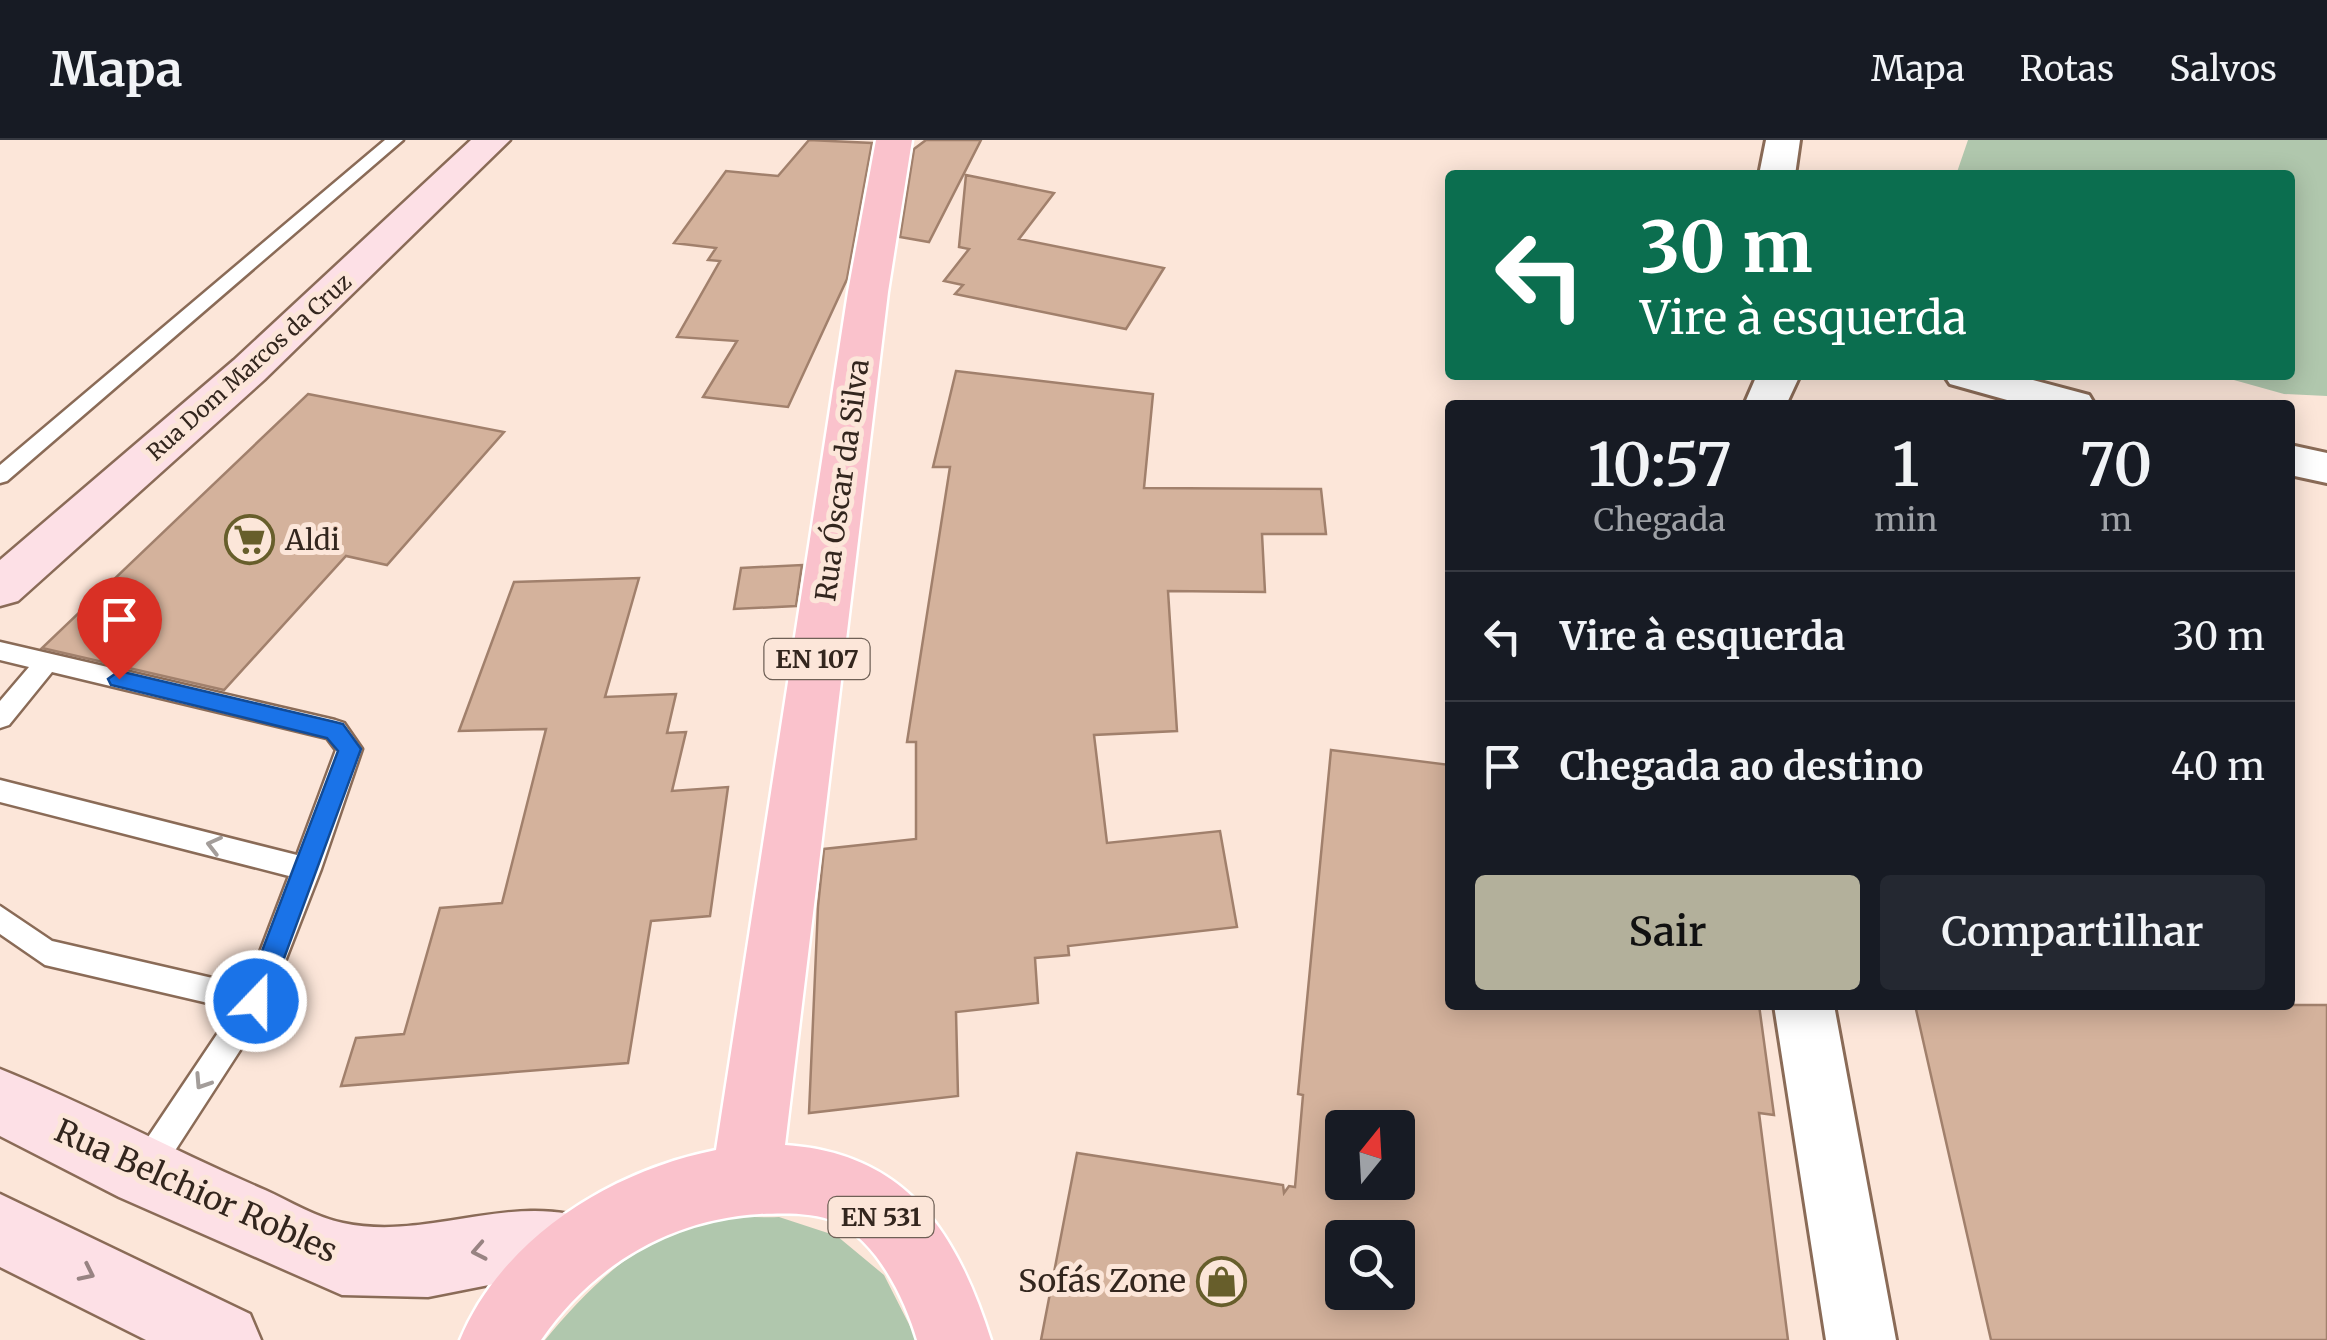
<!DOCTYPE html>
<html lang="pt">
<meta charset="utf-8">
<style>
:root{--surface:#171b24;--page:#242831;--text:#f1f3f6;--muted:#9ea1a6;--line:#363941;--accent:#b3b09b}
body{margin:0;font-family:Merriweather,serif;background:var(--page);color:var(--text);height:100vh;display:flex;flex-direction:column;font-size:38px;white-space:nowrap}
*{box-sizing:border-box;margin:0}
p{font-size:32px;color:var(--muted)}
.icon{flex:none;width:55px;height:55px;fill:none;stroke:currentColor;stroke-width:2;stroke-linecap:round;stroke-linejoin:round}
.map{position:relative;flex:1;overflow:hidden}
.panel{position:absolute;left:1445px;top:260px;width:850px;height:610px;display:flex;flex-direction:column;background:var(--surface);border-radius:10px;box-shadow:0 5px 25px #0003}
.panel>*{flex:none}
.top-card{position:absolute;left:1445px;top:30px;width:850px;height:210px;border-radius:10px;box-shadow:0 5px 25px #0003;background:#0b6e4f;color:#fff;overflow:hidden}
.needle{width:65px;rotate:18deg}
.tools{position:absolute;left:1325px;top:970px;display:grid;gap:20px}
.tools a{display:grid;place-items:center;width:90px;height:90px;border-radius:10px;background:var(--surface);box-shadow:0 5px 25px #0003;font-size:50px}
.pin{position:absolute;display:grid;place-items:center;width:85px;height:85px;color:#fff;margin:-102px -42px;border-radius:50% 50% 50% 0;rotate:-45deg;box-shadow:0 0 10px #0007}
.pin .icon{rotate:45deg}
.me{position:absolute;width:110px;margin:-55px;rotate:22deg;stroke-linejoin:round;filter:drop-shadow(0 0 8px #0008)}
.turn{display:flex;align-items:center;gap:35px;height:210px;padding:0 30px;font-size:45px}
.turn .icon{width:130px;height:130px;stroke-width:2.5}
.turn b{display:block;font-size:70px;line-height:85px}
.eta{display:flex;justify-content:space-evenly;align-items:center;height:170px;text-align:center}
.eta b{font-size:60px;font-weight:600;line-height:70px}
.cta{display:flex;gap:20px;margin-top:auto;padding:20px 30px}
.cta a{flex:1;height:115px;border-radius:10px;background:var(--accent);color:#111;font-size:40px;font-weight:600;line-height:115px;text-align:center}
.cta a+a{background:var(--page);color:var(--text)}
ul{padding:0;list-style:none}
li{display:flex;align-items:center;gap:30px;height:130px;padding:0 30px;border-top:2px solid var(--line)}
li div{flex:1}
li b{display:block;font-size:38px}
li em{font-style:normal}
header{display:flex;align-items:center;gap:60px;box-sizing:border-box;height:140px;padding:0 50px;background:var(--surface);border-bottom:2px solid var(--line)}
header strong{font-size:48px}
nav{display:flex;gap:55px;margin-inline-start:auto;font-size:35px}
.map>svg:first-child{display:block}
.green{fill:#b0c7ad}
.building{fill:#d4b29c;stroke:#a1806c;stroke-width:2.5;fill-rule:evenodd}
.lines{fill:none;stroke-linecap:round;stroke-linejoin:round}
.lane-casing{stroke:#8a6b57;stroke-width:5}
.street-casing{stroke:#8a6b57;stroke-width:6}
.secondary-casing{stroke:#8a6b57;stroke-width:5}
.primary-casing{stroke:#fff;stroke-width:5}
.lane{fill:#fff;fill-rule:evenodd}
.street{fill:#fff;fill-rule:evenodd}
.secondary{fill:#fde0e6;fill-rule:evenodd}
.primary{fill:#fac2cc;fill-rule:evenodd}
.oneway{stroke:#a39d9a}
.oneway2{stroke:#988382}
.route{fill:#1a73e8;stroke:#114b97;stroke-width:2.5}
.labels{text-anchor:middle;stroke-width:10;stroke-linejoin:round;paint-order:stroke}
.far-street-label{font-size:22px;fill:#33261e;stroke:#fce6d9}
.shield{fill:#fce6d9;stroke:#6f6056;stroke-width:2.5}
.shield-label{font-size:25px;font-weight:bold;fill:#33261e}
.street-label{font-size:28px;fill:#33261e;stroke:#fce6d9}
.poi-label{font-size:28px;fill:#33261e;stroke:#fce6d9;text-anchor:start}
.near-street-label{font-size:32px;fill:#33261e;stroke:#fce6d9}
.near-poi-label{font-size:32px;fill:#33261e;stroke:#fce6d9;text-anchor:end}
</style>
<header>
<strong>Mapa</strong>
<nav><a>Mapa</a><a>Rotas</a><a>Salvos</a></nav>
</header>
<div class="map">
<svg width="2327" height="1200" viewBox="0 0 2327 1200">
<rect width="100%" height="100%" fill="#fce6d9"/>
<!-- green -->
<path class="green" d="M 1968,0 L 2327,0 L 2327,256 L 2284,254 L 2216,235 L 2290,235 L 2290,35 L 1956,35 Z
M 779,1077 L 837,1096 L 884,1135 L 917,1200 L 545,1200 C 590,1146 643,1092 716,1079 C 736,1075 759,1078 779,1077 Z"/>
<!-- building -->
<path class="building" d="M 809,0 L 872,3 L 847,139 L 788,267 L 703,257 L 737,201 L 677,197 L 720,121 L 708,120 L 716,108 L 674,103 L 726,31 L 778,36 Z
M 926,0 L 981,0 L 929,102 L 900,97 L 914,9 Z
M 966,35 L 1054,53 L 1019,99 L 1164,128 L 1126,189 L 955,154 L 963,145 L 944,141 L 969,109 L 959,107 Z
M 956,231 L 1153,254 L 1144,348 L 1321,349 L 1326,394 L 1262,394 L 1265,452 L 1168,451 L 1177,591 L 1094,595 L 1107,703 L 1220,691 L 1237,787 L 1068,806 L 1069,815 L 1035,818 L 1038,863 L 956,872 L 958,956 L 809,973 L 818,766 L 824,709 L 916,699 L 916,602 L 907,602 L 950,327 L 933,327 Z
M 308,254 L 504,292 L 387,425 L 346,416 L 224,550 L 42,508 Z
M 802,425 L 796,466 L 734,469 L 741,428 Z
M 639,438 L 605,557 L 676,554 L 667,593 L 686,592 L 672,651 L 728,647 L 710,776 L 651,781 L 628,923 L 341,946 L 356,898 L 404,894 L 440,768 L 502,763 L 546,589 L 459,591 L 514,442 Z
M 1331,610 L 1450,625 L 1450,865 L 1759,865 L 1774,975 L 1759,973 L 1788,1200 L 1041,1200 L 1077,1013 L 1283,1045 L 1284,1053 L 1289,1046 L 1295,1047 L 1303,955 L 1298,954 ZM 1342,988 L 1398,988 L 1398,1042 L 1342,1042 ZM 1342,1098 L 1398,1098 L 1398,1152 L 1342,1152 Z
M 1915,865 L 2327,865 L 2327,1200 L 1991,1200 Z"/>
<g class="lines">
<defs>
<path id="lane" d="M 385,0 L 403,0 L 7,341 L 0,343 L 0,325 Z
M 0,502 L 335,580 L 344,583 L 362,609 L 321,729 L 266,870 L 156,1040 L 145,1045 L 134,1040 L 129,1029 L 134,1018 L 234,869 L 45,825 L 0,794 L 0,766 L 52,801 L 247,846 L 289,736 L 0,662 L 0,640 L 297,715 L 336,610 L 327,598 L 52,532 L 9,585 L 0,588 L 0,561 L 29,527 L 0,520 Z"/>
<path id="street" d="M 1766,0 L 1800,0 L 1795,35 L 1759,35 Z
M 1757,235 L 1800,235 L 1786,265 L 1744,265 Z
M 1944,235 L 2014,235 L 2089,255 L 2095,265 L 2025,265 L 1950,244 Z
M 2290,305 L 2327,313 L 2327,343 L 2290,335 Z
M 1774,865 L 1834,865 L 1896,1200 L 1826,1200 Z"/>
<path id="secondary" d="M 471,0 L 510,0 L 264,240 L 18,461 L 0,466 L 0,420 L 234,220 Z
M 0,929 C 90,965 176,1012 265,1050 C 289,1061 317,1078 343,1083 C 430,1102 516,1048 600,1083 L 611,1108 L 600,1133 L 575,1144 L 509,1141 L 428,1157 L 342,1155 L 119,1057 L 0,996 Z
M 0,1054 L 250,1174 L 261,1200 L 146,1200 L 0,1127 Z"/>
<path id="primary" d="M 876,0 L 912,0 L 888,152 L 785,1005 C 906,1013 957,1092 991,1200 L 917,1200 C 905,1159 877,1101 836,1082 C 814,1072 783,1073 760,1074 C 670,1079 592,1126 541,1200 L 460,1200 C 502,1098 611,1031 716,1010 L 848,152 Z"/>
</defs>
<!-- lane casing -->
<use href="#lane" class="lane-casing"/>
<!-- street casing -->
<use href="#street" class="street-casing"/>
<!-- secondary casing -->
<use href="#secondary" class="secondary-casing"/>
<!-- primary casing -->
<use href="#primary" class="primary-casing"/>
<!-- lane -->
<use href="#lane" class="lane"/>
<!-- street -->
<use href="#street" class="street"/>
<!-- secondary -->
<use href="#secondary" class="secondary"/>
<!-- primary -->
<use href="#primary" class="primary"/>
</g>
<!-- one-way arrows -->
<defs><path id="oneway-chevron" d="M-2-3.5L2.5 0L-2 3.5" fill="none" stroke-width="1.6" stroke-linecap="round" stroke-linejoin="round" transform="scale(2.5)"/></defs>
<g class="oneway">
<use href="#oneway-chevron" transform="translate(214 705) rotate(-166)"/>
<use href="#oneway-chevron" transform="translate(202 942) rotate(123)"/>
</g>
<g class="oneway2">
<use href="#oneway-chevron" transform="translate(479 1111) rotate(169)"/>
<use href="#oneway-chevron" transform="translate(87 1133) rotate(26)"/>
</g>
<!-- route -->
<path class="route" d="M 119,531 L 335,582 L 343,584 L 361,609 L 265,870 L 256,873 L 246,870 L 243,861 L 338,611 L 327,598 L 111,545 L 108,539 Z"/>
<!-- icons -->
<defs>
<symbol id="supermarket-ring" viewBox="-11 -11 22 22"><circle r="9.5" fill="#fce6d9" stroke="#675e2b" stroke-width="1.5"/><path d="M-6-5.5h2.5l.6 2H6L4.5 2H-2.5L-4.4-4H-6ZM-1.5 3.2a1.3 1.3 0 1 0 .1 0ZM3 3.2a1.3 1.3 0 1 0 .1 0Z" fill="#675e2b"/></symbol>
<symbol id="shop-ring" viewBox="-11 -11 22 22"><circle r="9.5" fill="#fce6d9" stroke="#675e2b" stroke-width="1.5"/><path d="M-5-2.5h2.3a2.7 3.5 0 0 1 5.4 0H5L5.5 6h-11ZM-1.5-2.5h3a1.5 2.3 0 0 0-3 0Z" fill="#675e2b"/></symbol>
</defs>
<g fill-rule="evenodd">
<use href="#supermarket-ring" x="222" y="372" width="55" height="55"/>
<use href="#shop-ring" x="1194" y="1114" width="55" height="55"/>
</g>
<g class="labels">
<!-- far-street labels -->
<g class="far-street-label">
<text transform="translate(249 227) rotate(-42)" y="8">Rua Dom Marcos da Cruz</text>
</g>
<!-- shield labels -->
<g class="shield">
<rect x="764.5" y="499" width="105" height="40" rx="8"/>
<rect x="828.5" y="1057" width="105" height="40" rx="8"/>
</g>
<g class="shield-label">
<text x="817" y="528">EN 107</text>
<text x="881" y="1086">EN 531</text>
</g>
<!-- street labels -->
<g class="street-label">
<text transform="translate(842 340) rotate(-82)" y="10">Rua Óscar da Silva</text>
</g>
<!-- poi labels -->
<g class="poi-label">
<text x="285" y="410">Aldi</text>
</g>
<!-- near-street labels -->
<g class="near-street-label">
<text transform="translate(196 1051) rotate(24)" y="11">Rua Belchior Robles</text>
</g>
<!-- near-poi labels -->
<g class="near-poi-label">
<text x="1186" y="1152">Sofás Zone</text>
</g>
</g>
</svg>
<div class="tools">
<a><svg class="needle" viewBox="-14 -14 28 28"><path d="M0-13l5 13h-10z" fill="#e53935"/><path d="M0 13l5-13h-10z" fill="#9ea1a6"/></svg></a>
<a><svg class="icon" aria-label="search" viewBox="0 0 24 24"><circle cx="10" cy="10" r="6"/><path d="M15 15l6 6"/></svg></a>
</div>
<div class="pin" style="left:119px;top:539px;background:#d93025"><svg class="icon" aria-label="arrive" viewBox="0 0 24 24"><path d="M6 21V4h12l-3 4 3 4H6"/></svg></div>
<svg class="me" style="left:256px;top:861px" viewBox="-20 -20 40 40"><circle r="17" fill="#1a73e8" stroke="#fff" stroke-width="3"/><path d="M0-11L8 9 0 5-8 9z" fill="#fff"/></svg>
<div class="top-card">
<div class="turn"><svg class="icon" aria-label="left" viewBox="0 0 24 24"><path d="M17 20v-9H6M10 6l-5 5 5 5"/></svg><div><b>30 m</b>Vire à esquerda</div></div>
</div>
<section class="panel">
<div class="eta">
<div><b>10:57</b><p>Chegada</p></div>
<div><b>1</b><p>min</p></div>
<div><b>70</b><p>m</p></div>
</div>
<ul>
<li><svg class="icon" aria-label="left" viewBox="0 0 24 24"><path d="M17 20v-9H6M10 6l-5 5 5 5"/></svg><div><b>Vire à esquerda</b></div><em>30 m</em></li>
<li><svg class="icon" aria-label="arrive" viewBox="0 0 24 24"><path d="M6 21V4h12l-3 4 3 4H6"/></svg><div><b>Chegada ao destino</b></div><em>40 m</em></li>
</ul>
<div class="cta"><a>Sair</a><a>Compartilhar</a></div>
</section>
</div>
